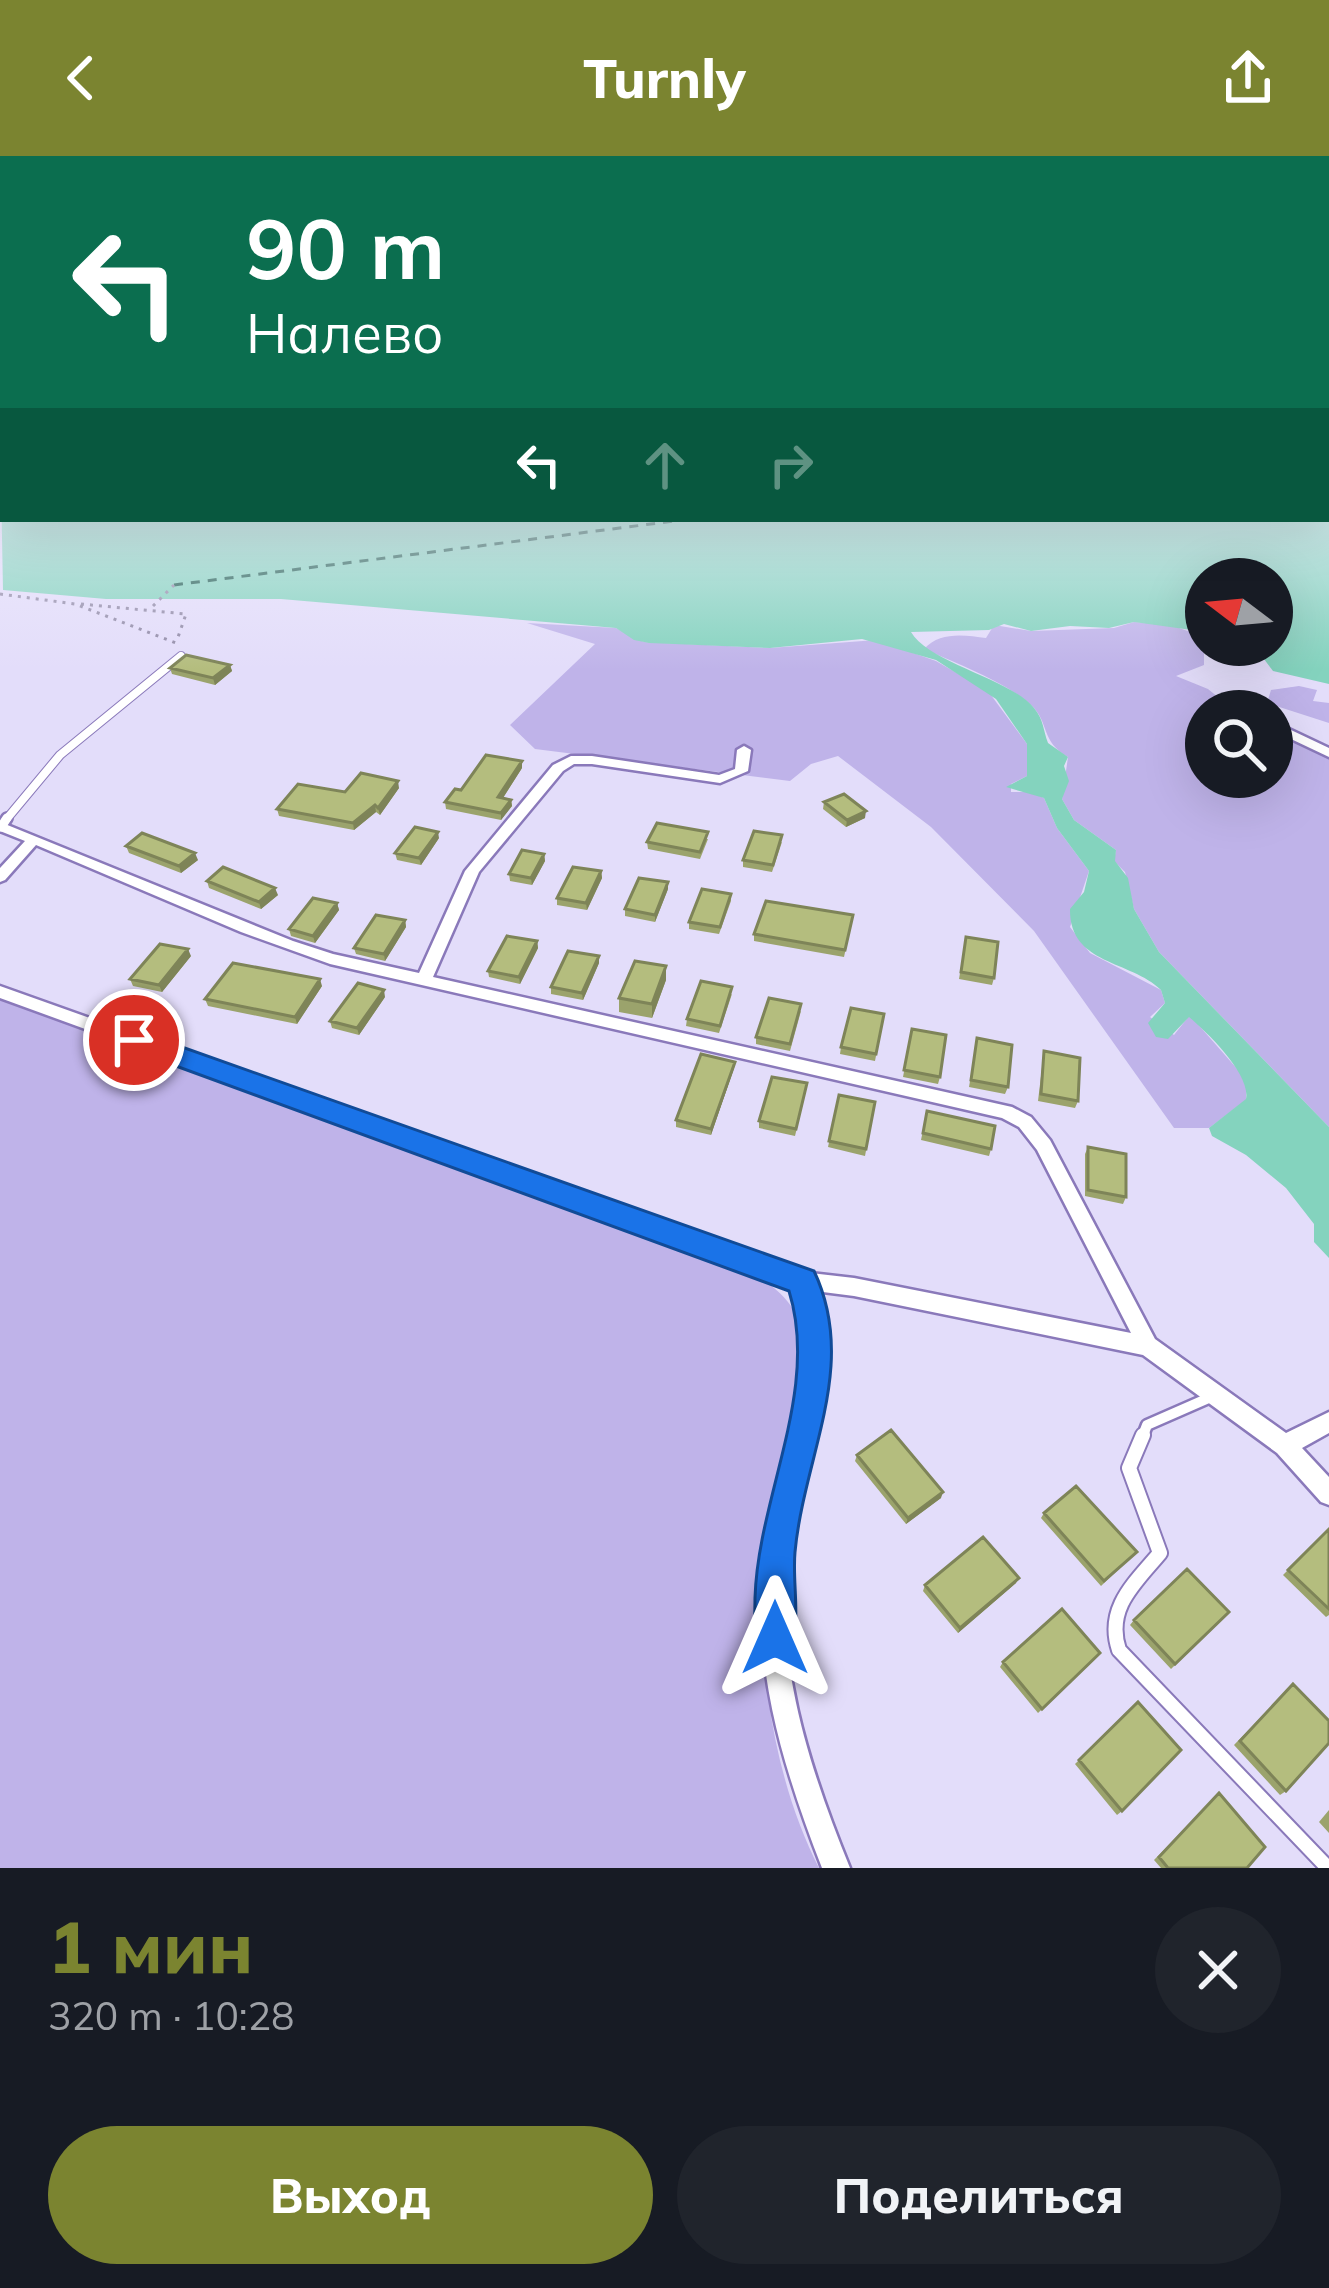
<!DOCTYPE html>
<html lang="ru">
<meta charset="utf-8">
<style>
:root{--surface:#171b24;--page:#20242c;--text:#f1f3f6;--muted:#9ea1a6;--accent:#7b8430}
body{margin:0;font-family:Mulish,sans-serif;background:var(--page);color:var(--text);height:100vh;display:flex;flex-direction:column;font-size:45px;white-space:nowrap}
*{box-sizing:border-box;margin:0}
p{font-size:39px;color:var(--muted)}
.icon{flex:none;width:66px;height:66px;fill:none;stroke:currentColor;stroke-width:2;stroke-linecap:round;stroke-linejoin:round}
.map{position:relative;height:1712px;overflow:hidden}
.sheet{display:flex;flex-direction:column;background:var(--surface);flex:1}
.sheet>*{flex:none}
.guide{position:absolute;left:0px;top:0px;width:1329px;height:366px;box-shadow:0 12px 48px #0002;background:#0b6e4f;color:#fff;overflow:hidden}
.needle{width:78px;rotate:286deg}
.fabs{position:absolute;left:1185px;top:402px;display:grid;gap:24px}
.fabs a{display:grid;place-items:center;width:108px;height:108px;border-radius:50%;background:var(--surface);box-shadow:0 12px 48px #0002;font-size:60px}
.pin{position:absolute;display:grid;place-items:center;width:102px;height:102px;color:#fff;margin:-51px;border:6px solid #fff;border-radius:50%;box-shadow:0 3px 12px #0007}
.me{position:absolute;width:132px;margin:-66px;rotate:0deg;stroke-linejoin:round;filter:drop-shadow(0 0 9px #0008)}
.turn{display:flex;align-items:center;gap:42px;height:252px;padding:0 48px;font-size:54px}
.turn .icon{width:156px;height:156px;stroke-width:2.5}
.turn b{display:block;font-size:84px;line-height:102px}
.lanes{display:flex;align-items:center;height:114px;padding:0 48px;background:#0003;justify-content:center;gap:60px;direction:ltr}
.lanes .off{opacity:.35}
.round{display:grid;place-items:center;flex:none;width:126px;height:126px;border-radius:63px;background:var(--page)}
.headline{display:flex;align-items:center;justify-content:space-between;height:204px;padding:0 48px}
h1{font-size:72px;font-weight:800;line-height:90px;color:var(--accent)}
.cta{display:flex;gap:24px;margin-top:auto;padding:24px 48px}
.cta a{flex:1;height:138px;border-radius:72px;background:var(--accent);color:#fff;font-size:48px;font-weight:800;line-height:138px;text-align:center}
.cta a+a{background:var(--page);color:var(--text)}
header{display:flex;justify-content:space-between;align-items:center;height:156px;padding:0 48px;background:var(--accent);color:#fff;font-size:54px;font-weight:800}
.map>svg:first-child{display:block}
.green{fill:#bfb3e9}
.water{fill:#84d3be}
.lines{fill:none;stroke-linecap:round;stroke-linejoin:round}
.ferry{stroke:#1a5b4d;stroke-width:3;stroke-dasharray:9 8;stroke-linecap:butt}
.lane-far3-casing{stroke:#8a79ba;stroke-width:10}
.lane-far2-casing{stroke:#8a79ba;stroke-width:14}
.lane-far1-casing{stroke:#8a79ba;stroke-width:15}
.lane-casing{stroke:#8a79ba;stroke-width:18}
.street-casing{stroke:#8a79ba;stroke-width:5}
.path{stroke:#918ba7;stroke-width:3;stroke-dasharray:3 6;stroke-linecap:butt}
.lane-far3{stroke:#fff;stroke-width:8}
.lane-far2{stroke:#fff;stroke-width:9}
.lane-far1{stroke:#fff;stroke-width:10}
.lane{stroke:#fff;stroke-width:14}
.street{fill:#fff;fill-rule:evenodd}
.wall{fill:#9ba36c}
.shaded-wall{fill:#7e8458}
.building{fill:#b4bd7e;stroke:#7e8458;stroke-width:3}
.route{fill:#1a73e8;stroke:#114b97;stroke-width:3}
</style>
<header><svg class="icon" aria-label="back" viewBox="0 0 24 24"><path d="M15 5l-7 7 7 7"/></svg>Turnly<svg class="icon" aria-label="share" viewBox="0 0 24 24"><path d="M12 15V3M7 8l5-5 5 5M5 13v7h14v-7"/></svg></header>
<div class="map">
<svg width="1329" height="1712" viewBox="0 0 1329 1712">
<rect width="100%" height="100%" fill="#e3ddfa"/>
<!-- green -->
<path class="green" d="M 1134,466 L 1168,468 L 1193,477 L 1194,486 L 1204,494 L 1204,509 L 1176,520 L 1208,533 L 1235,555 L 1206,555 L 1206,621 L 1272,621 L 1272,577 L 1329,601 L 1329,971 L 1159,796 L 1134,753 L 1125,716 L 1114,705 L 1116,694 L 1074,664 L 1062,643 L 1068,601 C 1040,585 1050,567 1031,549 C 1009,528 952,505 924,493 C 940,475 965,479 986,482 L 994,469 L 1031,475 L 1114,472 Z
M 527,467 L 616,472 L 644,486 L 770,492 L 876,484 L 936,505 L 988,535 L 1027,588 L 1027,620 L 1011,628 L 1011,636 L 1030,636 L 1044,642 L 1057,672 L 1089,715 L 1070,771 L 1090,797 L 1161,834 L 1165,847 L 1150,861 L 1174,879 L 1189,860 L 1196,866 L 1246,923 L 1246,944 L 1209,972 L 1174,972 L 1034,775 L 931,671 L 838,600 L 811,608 L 790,625 L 535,593 L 510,569 L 595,488 Z
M 1299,530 L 1317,534 L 1313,545 L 1329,547 L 1329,567 L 1267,547 L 1271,534 Z
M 0,843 L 762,1123 C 789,1141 806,1164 806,1198 C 806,1251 782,1300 773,1351 C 750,1465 766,1608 819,1712 L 0,1712 Z"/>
<!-- water -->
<path class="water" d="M 0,274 L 3,363 L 1326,363 L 1329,274 L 1329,528 L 1273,515 L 1258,495 L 1246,489 L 1272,489 L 1272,423 L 1206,423 L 1206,476 L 1134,466 L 1109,472 L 1070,470 L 1031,475 L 1004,468 L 989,474 L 911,476 C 929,507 1011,523 1034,552 C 1044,564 1043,574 1048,587 L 1068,601 L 1064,610 L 1069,625 L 1062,643 L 1074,664 L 1116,694 L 1115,705 L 1128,722 L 1134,753 L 1159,796 L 1329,971 L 1329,1102 L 1314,1086 L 1314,1068 L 1286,1032 L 1246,999 L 1212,980 L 1209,972 L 1246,943 C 1251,919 1208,877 1189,861 L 1168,883 L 1156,881 L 1148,867 L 1165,847 L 1161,834 C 1130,804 1069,809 1070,753 L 1084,736 L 1089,715 L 1057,672 L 1044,642 L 1006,631 L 1027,620 L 1027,588 L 996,543 L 936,504 L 862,483 L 770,492 L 649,487 L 634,484 L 616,472 L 281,443 L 106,443 L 3,434 Z"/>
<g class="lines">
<!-- ferry -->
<path class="ferry" d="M 174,429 L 690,363"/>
<defs>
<path id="lane-far3" d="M 5,665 L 60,599 L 181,500"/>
<path id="lane-far2" d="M 1,671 L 7,662"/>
<path id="lane-far1" d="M 1142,1282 L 1147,1269 L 1211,1241"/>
<path id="lane" d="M 1143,1279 L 1129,1312 L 1160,1397 C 1135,1427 1105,1452 1119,1494 L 1328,1712"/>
<path id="street" d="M 1243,546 L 1257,555 L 1242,555 L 1237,550 Z
M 1272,565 L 1329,592 L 1329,601 L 1272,574 Z
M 744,590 L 751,594 L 748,615 L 720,627 L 592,608 L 574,608 L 563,615 L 479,716 L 433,821 L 1012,951 L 1031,961 L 1050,984 L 1155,1183 L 1286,1277 L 1329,1256 L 1329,1277 L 1302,1292 L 1329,1321 L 1329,1349 L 1321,1346 L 1277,1297 L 1143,1199 L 854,1140 L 815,1135 C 840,1226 800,1301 788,1389 C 773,1501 808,1609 850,1712 L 822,1712 C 782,1609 749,1503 765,1391 C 778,1295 820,1231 793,1131 L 0,842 L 0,830 L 802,1116 L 854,1122 L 1131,1177 L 1037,994 L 1019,971 L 1002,962 L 330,808 L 241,776 L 36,689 L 5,724 L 0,726 L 0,712 L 25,685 L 0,675 L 0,666 L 293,785 L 333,798 L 419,817 L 465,715 L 553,609 L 571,600 L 592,600 L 719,619 L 735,613 L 737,594 Z"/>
</defs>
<!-- lane-far3 casing -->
<use href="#lane-far3" class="lane-far3-casing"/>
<!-- lane-far2 casing -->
<use href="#lane-far2" class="lane-far2-casing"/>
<!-- lane-far1 casing -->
<use href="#lane-far1" class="lane-far1-casing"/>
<!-- lane casing -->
<use href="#lane" class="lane-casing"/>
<!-- street casing -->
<use href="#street" class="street-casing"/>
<!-- path -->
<path class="path" d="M 0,438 L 75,448 L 176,487
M 81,448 L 186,458 L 177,484
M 153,450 L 174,429"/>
<!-- lane-far3 -->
<use href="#lane-far3" class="lane-far3"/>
<!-- lane-far2 -->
<use href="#lane-far2" class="lane-far2"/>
<!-- lane-far1 -->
<use href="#lane-far1" class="lane-far1"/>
<!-- lane -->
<use href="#lane" class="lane"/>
<!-- street -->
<use href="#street" class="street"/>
</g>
<!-- wall -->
<path class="wall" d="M 230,509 L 232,515 L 215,529 L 172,518 L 170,512 Z
M 522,612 L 503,642 L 511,644 L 512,650 L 501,664 L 446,653 L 445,646 L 461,634 Z
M 399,632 L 380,659 L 376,656 L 354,674 L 279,660 L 277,653 L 345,636 Z
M 824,646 L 865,662 L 846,671 L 823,653 Z
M 439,682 L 421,709 L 397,704 L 395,697 Z
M 708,683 L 700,703 L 648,693 L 647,686 Z
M 782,686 L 772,716 L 743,711 L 743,704 Z
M 126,690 L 198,704 L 181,717 L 129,697 Z
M 544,698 L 545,705 L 532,729 L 510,725 L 509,718 Z
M 601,715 L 602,722 L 587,754 L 557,749 L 557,742 Z
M 207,725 L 278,739 L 261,753 L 209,732 Z
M 668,733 L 655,766 L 625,760 L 625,753 Z
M 731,738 L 731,745 L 719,778 L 689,773 L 689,766 Z
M 337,747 L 339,754 L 315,787 L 291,780 L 289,773 Z
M 853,759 L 844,801 L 754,785 L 754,778 Z
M 405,764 L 406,771 L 385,805 L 356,798 L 354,792 Z
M 966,781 L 994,822 L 992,829 L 959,823 Z
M 537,785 L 538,792 L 520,828 L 489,821 L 488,815 Z
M 191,800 L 162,836 L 133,830 L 130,823 Z
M 599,800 L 599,807 L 583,844 L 551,838 L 551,831 Z
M 666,810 L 666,824 L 652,862 L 619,856 L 619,842 Z
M 322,830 L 297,868 L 208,850 L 205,843 Z
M 732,838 L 719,877 L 686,870 L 687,863 Z
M 385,841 L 359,879 L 332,872 L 330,865 Z
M 801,855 L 790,895 L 756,888 L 756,881 Z
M 884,858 L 875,905 L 840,898 L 841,891 Z
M 912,873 L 940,921 L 938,928 L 903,921 Z
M 977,883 L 1008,931 L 1005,938 L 969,931 Z
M 1044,895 L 1078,945 L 1075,952 L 1038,945 Z
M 735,906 L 734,912 L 711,979 L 676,971 L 676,964 Z
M 806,934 L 795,980 L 759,972 L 759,965 Z
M 839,939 L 875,946 L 865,1000 L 828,991 Z
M 927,955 L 991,993 L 989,1000 L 921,984 Z
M 1088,991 L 1126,1041 L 1123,1048 L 1085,1040 L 1085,998 Z
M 857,1299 L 941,1342 L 906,1368 L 855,1305 Z
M 1044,1357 L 1137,1396 L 1101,1430 L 1041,1362 Z
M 1329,1373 L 1329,1459 L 1326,1461 L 1283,1419 Z
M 1016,1427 L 958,1477 L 923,1435 L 925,1429 Z
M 1229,1456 L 1171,1513 L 1130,1469 L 1134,1464 Z
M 1096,1502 L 1038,1557 L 1000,1511 L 1003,1506 Z
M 1293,1528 L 1286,1635 L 1280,1639 L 1234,1589 Z
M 1138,1546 L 1122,1655 L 1117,1659 L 1075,1608 Z
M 1219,1637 L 1247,1712 L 1161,1712 L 1154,1704 Z
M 1329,1654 L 1329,1677 L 1319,1666 Z"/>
<!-- shaded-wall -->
<path class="shaded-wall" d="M 230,509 L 232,515 L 215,529 L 213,522 Z
M 522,605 L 522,612 L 499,648 L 498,641 Z
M 398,625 L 399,632 L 380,659 L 378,652 Z
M 511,644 L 512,650 L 501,664 L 501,657 Z
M 375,649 L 376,656 L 354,674 L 353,667 Z
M 866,655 L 865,662 L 846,671 L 847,664 Z
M 438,676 L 439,682 L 421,709 L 419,702 Z
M 195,697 L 198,704 L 181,717 L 179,710 Z
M 544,698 L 545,705 L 532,729 L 531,722 Z
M 601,715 L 602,722 L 587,754 L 586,747 Z
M 668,726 L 668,733 L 655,766 L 655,759 Z
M 275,732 L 278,739 L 261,753 L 259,746 Z
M 337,747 L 339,754 L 315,787 L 313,780 Z
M 405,764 L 406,771 L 385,805 L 384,798 Z
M 537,785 L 538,792 L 520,828 L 519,821 Z
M 188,793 L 191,800 L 162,836 L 159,829 Z
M 599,800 L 599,807 L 583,844 L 582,837 Z
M 666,810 L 666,824 L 652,862 L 652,848 Z
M 320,823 L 322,830 L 297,868 L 295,861 Z
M 384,834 L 385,841 L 359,879 L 357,872 Z
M 735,906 L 734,912 L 711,979 L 711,973 Z
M 943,1336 L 941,1342 L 906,1368 L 908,1362 Z
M 1019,1422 L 1016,1427 L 958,1477 L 960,1472 Z"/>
<!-- building -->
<path class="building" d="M 186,499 L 230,509 L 213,522 L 170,512 Z
M 486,599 L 522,605 L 498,641 L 511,644 L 501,657 L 445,646 L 455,633 L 461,634 Z
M 361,617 L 398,625 L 378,652 L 375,649 L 353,667 L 277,653 L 298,628 L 345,636 Z
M 844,638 L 866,655 L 847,664 L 824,646 Z
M 657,667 L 708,676 L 700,696 L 647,686 Z
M 415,671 L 438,676 L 419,702 L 395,697 Z
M 754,675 L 782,679 L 773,709 L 743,704 Z
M 142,677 L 195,697 L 179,710 L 126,690 Z
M 522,694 L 544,698 L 531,722 L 509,718 Z
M 223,711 L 275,732 L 259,746 L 207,725 Z
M 573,711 L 601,715 L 586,747 L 557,742 Z
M 639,722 L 668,726 L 655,759 L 625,753 Z
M 702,733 L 731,738 L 720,771 L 689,766 Z
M 313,742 L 337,747 L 313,780 L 289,773 Z
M 766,745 L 853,759 L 845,794 L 754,778 Z
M 376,759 L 405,764 L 384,798 L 354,792 Z
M 507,780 L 537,785 L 519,821 L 488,815 Z
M 966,781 L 998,786 L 994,822 L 961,816 Z
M 160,788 L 188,793 L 159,829 L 130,823 Z
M 568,795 L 599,800 L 582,837 L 551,831 Z
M 635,805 L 666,810 L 652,848 L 619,842 Z
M 233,807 L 320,823 L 295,861 L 205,843 Z
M 701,825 L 732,831 L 720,870 L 687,863 Z
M 358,827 L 384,834 L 357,872 L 330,865 Z
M 769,842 L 801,848 L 790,888 L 756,881 Z
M 851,852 L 884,858 L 876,898 L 841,891 Z
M 912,873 L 946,879 L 940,921 L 904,914 Z
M 977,882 L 1012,889 L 1008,931 L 971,924 Z
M 1044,895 L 1080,902 L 1078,945 L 1041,938 Z
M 701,898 L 735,906 L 711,973 L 676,964 Z
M 772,921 L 807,927 L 796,973 L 759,965 Z
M 839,939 L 875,946 L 866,993 L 829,985 Z
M 927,955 L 995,970 L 991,993 L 923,977 Z
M 1088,991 L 1126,998 L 1126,1041 L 1088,1034 Z
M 891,1274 L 943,1336 L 908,1362 L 857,1299 Z
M 1076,1330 L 1137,1396 L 1104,1425 L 1044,1357 Z
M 1329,1373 L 1329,1453 L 1288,1414 Z
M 983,1381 L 1019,1422 L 960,1472 L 925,1429 Z
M 1187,1413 L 1229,1456 L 1175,1508 L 1134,1464 Z
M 1062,1453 L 1100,1497 L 1042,1553 L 1003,1506 Z
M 1293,1528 L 1329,1565 L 1329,1587 L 1286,1635 L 1240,1585 Z
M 1138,1546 L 1181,1594 L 1122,1655 L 1079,1604 Z
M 1219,1637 L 1265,1691 L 1247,1712 L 1168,1712 L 1159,1701 Z"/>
<!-- sky -->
<linearGradient id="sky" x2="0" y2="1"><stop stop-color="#80c0d7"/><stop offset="0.53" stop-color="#f2f0fd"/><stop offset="1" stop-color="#f2f0fd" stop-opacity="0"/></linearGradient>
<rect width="1329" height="514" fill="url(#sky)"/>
<!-- route -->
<path class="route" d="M 134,874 L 814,1115 C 859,1210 804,1299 795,1396 C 792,1429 802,1466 789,1497 L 775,1503 L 760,1497 C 753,1479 755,1462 755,1442 C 758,1340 820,1235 789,1135 L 124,891 L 120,884 Z"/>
</svg>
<div class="fabs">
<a><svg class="needle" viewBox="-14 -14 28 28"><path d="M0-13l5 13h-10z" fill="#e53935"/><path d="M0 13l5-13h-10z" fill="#9ea1a6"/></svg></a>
<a><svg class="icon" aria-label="search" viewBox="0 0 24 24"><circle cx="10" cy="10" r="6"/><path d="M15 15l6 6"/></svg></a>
</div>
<div class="pin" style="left:134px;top:884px;background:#d93025"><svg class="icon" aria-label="arrive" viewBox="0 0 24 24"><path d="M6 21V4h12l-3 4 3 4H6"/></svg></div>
<svg class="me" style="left:775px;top:1482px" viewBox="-20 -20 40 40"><path d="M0-17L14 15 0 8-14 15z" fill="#1a73e8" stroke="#fff" stroke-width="4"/></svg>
<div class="guide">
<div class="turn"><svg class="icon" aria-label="left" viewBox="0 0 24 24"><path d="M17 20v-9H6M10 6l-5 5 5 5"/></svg><div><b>90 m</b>Налево</div></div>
<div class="lanes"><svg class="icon" aria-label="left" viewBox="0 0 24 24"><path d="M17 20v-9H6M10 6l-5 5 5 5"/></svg><svg class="icon off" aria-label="ahead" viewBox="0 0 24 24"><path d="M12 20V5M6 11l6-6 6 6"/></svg><svg class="icon off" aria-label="right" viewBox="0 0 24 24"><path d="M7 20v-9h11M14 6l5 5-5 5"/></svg></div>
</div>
</div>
<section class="sheet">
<div class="headline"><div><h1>1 мин</h1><p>320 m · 10:28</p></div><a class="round"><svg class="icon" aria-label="close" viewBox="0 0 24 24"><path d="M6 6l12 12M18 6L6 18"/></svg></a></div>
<div class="cta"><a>Выход</a><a>Поделиться</a></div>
</section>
